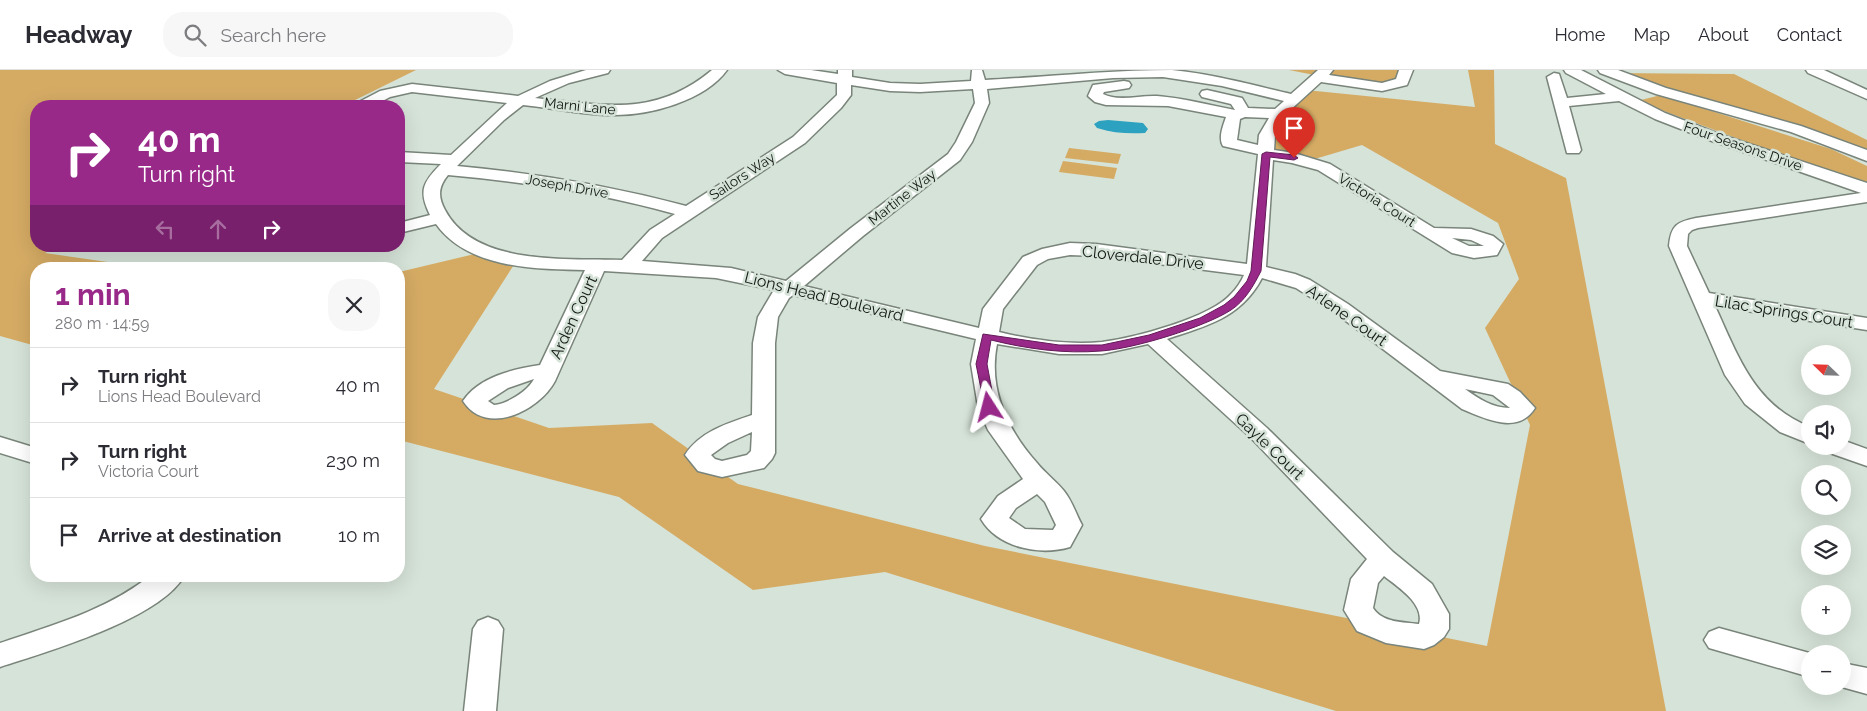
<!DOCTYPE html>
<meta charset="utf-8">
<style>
:root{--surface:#fff;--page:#f7f7f7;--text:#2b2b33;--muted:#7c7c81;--line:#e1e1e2;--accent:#982988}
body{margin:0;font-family:Raleway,sans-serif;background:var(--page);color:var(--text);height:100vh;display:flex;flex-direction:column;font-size:19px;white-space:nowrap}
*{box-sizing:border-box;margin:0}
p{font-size:16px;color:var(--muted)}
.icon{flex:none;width:28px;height:28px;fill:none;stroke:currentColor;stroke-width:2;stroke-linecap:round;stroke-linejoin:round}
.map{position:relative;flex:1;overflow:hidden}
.side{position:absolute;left:30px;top:192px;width:375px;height:320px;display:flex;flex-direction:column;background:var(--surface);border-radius:20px;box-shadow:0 5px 20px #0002}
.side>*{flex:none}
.guide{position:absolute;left:30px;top:30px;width:375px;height:152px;border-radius:20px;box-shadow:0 5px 20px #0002;background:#982988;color:#fff;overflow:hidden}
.needle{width:32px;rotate:293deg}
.fabs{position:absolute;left:1801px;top:275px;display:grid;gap:10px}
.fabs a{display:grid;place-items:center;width:50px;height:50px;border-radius:50%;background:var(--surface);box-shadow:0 5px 20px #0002;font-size:25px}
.pin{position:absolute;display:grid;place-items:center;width:42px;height:42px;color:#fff;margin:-51px -21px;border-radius:50% 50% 50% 0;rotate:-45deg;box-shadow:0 0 5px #0007}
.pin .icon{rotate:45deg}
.me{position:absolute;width:55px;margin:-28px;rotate:351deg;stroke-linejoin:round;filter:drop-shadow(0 0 4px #0008)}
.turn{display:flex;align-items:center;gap:18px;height:105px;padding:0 25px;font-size:22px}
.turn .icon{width:65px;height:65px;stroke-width:2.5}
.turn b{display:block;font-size:35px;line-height:42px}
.lanes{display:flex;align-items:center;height:48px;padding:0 25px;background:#0003;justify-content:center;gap:25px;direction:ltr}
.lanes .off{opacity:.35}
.round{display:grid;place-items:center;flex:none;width:52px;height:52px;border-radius:20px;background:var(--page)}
.headline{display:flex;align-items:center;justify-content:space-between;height:85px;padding:0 25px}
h1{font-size:30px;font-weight:700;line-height:38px;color:var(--accent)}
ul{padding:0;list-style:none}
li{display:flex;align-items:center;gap:15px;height:75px;padding:0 25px;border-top:1px solid var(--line)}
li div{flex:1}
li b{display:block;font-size:19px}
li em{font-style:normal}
header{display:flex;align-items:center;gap:30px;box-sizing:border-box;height:70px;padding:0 25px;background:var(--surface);border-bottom:1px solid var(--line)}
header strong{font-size:24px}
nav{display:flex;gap:28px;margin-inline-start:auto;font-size:18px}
.search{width:350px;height:45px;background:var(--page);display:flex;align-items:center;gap:12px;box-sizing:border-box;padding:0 18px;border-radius:20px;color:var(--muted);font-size:19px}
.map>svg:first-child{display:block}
.green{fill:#d5ab64}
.water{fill:#2da2c0}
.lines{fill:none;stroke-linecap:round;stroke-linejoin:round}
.minor-casing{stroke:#79847a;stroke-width:3}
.minor{fill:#fff;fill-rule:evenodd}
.route{fill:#982988;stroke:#631b58}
.labels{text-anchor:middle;stroke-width:5;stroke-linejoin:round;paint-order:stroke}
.far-street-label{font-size:14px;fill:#121713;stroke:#d6e3d8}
.street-label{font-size:16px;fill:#121713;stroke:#d6e3d8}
</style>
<header>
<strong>Headway</strong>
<div class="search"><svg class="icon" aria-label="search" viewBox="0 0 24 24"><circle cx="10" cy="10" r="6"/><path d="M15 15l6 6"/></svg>Search here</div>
<nav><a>Home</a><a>Map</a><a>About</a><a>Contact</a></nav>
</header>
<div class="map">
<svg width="1867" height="641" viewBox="0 0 1867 641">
<rect width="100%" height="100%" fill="#d6e3d8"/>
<!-- green -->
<path class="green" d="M 0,0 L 416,0 L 343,36 L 36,36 L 36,176 L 58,176 L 45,183 L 156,199 L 36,199 L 36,276 L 0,266 Z
M 1289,0 L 1404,0 L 1405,8 L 1375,17 Z
M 1468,0 L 1494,0 L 1495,74 L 1566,108 L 1666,641 L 1336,641 L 885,502 L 753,520 L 619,427 L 399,370 L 399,202 L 483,182 L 517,190 L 434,319 L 549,358 L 652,353 L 738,414 L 985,476 L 1487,576 L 1530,355 L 1485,258 L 1519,209 L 1498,153 L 1362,75 L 1308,91 L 1267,83 L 1293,31 L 1306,20 L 1475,37 Z
M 1611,3 L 1734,4 L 1867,70 L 1867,82 Z
M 1661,25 L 1831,79 L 1867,96 L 1867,117 L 1637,31 Z
M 1069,78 L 1121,84 L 1118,94 L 1065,88 Z
M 1063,91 L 1117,98 L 1114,109 L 1059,102 Z"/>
<!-- water -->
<path class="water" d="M 1108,50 L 1143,53 L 1148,59 L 1145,63 C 1128,64 1113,63 1097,58 L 1094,54 L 1099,51 Z"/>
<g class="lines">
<defs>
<path id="minor" d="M 586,0 L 610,0 L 608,3 L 569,13 L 535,28 C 603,35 655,48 712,0 L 727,0 C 705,31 648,46 611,45 C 582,45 552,38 523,35 L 504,50 L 457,96 C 535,103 611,116 686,136 L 793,67 L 837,25 L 837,13 L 785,4 L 778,0 L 811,0 L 838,4 L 838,0 L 852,0 L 852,7 L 890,13 L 920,14 L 971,11 L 972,0 L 982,0 L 985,10 C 1046,7 1110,0 1172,0 C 1212,4 1252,15 1291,24 L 1318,0 L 1333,0 L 1329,5 L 1382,13 L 1396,9 L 1399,0 L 1413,0 L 1407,15 L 1382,21 L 1321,12 L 1287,43 L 1275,65 L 1274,80 L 1294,83 L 1330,94 L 1434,158 L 1471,159 L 1493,166 L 1503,174 L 1497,185 L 1474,188 L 1452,183 L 1318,100 L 1292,93 L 1273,90 L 1266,197 L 1295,204 L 1310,210 L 1348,234 L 1440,301 L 1508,314 L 1520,322 L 1535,338 C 1518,365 1486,349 1462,339 L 1334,242 L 1296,218 L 1262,208 C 1241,248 1206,256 1167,269 L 1267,358 L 1393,482 L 1432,514 L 1449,544 L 1449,559 L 1444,567 L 1434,575 L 1424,579 L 1386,573 L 1357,561 L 1344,540 L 1351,509 L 1367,489 L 1251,368 L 1148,274 L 1102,284 L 1059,284 L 997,274 C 988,320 1007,359 1037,393 C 1045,403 1056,411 1064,421 C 1072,431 1076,444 1082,455 L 1070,477 C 1040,486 998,478 981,449 L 998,426 L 1023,409 L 988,360 L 978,337 L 971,294 L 976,269 L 793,225 L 789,228 L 778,247 L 775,273 L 775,383 L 772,389 L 764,398 L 722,407 L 698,401 L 685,385 C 699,362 728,353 752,345 L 753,273 L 758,247 L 774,220 L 716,208 L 604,201 L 555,311 C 539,341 486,367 463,331 C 479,307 513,299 540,295 L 585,200 C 536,199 468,199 436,154 L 399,163 L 399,153 L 430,145 C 418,121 423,112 441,94 L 399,92 L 399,82 L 451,85 L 507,33 L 412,22 L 390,27 L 373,36 L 355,36 L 357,33 L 380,21 L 412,14 L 518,26 L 550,11 ZM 1163,7 L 1222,16 L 1284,31 L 1275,39 L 1248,38 L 1242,28 L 1207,20 L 1202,21 L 1200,24 L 1202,27 L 1231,34 L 1235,40 C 1209,35 1183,28 1157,26 C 1140,25 1118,32 1103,24 L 1104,22 L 1129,18 L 1131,15 L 1129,12 L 1124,11 L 1093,15 L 1088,26 L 1095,32 L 1106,35 L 1168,36 L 1226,47 C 1223,56 1218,68 1223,76 L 1258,84 L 1247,194 L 1096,174 L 1070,173 L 1042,179 L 1023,187 L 983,239 L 979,258 L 804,216 L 863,166 L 960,90 L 972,72 L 989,33 L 987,19 L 1113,8 ZM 851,15 L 890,21 L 920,22 L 973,19 L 975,33 L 956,72 L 948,84 L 851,158 L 786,211 L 731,198 L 642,191 L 662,168 L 805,73 L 841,38 L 851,25 ZM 1245,47 L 1269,48 L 1259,65 L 1258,75 L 1237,70 L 1240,49 ZM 448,105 C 525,112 601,123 675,144 L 650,160 L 622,190 C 569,188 475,197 445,140 C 438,127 438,117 448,105 ZM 1452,168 L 1471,170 L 1484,176 L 1469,176 ZM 1070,185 L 1096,186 L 1244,205 C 1241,212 1236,219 1231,224 C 1210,248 1134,268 1102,272 C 1069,275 1031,270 999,262 L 1003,239 L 1037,195 L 1048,189 ZM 534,309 C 528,321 507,334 494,335 L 488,331 L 508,318 ZM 1465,319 L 1493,325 L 1510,338 C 1493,338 1479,329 1465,319 ZM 752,362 L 751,381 L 747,385 L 722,391 L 715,389 L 711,385 L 728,373 ZM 1037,424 L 1045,432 L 1056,455 L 1053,460 L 1025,459 L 1009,448 L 1016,438 ZM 1384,506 C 1398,517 1425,534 1419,554 C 1403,552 1383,553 1373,538 L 1378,513 Z
M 1564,0 L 1581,0 L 1665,43 L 1719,64 L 1867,113 L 1867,132 L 1698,158 L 1692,160 L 1688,164 L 1687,176 L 1709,223 L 1867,248 L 1867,260 L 1715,236 C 1738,286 1754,335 1810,357 L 1810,374 L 1780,362 L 1745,334 L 1725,305 L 1669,176 C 1671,155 1677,152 1696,148 L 1861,123 L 1709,70 L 1655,49 L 1619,31 L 1569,36 L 1581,80 L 1579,83 L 1567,83 L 1547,7 L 1554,3 L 1559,4 L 1567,28 L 1606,24 L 1566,3 Z
M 1598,0 L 1618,0 L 1666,18 L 1801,56 L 1867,80 L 1867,91 L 1791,62 L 1656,24 L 1600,3 Z
M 1806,0 L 1824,0 L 1867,20 L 1867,29 L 1808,3 Z
M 0,367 L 36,378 L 36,394 L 0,383 Z
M 1842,370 L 1867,379 L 1867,396 L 1827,382 L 1823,376 L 1842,376 Z
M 150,506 L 184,506 C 160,549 46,582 0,597 L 0,573 C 53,555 105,541 150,506 Z
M 488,547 L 498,551 L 503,559 L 496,641 L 464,641 L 473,559 L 478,551 Z
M 1719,558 L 1813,584 L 1810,584 L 1810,607 L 1709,578 L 1704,570 L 1709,562 Z
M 1842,593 L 1867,598 L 1867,624 L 1838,616 L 1842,616 Z"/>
</defs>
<!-- minor casing -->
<use href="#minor" class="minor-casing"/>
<!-- minor -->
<use href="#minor" class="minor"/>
</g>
<!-- route -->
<path class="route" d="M 1266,82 L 1294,85 L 1298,88 L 1294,90 L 1270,87 L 1261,201 C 1254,215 1245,231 1231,240 C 1205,257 1133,279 1101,281 C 1065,284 1027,279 991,270 L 987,294 L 995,337 L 989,340 L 985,339 L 976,294 L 983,264 L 1059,275 L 1102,275 L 1149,265 L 1200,248 L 1224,235 L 1234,227 L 1247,211 L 1251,201 L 1262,84 Z"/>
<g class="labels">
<!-- far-street labels -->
<g class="far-street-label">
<text transform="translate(580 36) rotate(6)" y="5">Marni Lane</text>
<text transform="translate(1743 76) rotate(19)" y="5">Four Seasons Drive</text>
<text transform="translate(742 106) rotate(-33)" y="5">Sailors Way</text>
<text transform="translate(567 116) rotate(10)" y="5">Joseph Drive</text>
<text transform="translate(902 127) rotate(-38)" y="5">Martine Way</text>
<text transform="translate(1377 130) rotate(32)" y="5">Victoria Court</text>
</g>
<!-- street labels -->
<g class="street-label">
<text transform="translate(1143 187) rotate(6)" y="6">Cloverdale Drive</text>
<text transform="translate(824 226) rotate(14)" y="6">Lions Head Boulevard</text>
<text transform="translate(1784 241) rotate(9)" y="6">Lilac Springs Court</text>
<text transform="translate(1347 245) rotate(35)" y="6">Arlene Court</text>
<text transform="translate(573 247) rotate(-65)" y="6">Arden Court</text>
<text transform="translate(1270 376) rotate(44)" y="6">Gayle Court</text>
</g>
</g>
</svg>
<div class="fabs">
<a><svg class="needle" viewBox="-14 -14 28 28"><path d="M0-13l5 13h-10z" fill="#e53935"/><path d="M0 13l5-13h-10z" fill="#7c7c81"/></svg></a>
<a><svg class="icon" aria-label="sound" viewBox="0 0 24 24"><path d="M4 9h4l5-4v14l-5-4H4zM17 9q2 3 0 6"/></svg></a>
<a><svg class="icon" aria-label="search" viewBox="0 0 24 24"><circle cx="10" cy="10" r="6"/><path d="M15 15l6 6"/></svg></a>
<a><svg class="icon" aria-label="layers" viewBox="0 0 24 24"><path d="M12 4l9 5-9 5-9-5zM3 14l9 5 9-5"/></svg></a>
<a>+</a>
<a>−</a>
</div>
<div class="pin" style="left:1294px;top:88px;background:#d93025"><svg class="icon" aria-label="arrive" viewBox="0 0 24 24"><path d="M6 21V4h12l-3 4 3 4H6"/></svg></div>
<svg class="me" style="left:989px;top:337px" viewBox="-20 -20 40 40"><path d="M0-17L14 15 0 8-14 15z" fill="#982988" stroke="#fff" stroke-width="4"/></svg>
<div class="guide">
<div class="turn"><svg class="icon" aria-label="right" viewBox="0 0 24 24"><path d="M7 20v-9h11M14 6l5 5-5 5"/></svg><div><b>40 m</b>Turn right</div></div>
<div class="lanes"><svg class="icon off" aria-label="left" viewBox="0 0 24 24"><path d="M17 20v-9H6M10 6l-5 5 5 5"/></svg><svg class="icon off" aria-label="ahead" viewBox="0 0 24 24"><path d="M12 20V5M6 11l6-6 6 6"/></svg><svg class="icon" aria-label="right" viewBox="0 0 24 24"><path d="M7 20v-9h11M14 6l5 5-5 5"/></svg></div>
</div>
<section class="side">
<div class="headline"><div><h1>1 min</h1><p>280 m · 14:59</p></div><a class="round"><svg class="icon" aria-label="close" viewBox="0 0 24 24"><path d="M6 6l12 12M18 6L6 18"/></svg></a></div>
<ul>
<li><svg class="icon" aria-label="right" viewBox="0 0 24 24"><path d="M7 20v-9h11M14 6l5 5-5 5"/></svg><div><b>Turn right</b><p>Lions Head Boulevard</p></div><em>40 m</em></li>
<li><svg class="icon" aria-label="right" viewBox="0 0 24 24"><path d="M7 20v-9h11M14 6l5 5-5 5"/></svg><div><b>Turn right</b><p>Victoria Court</p></div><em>230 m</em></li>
<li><svg class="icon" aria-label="arrive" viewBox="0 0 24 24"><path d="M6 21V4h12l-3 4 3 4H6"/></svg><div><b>Arrive at destination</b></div><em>10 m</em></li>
</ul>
</section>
</div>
